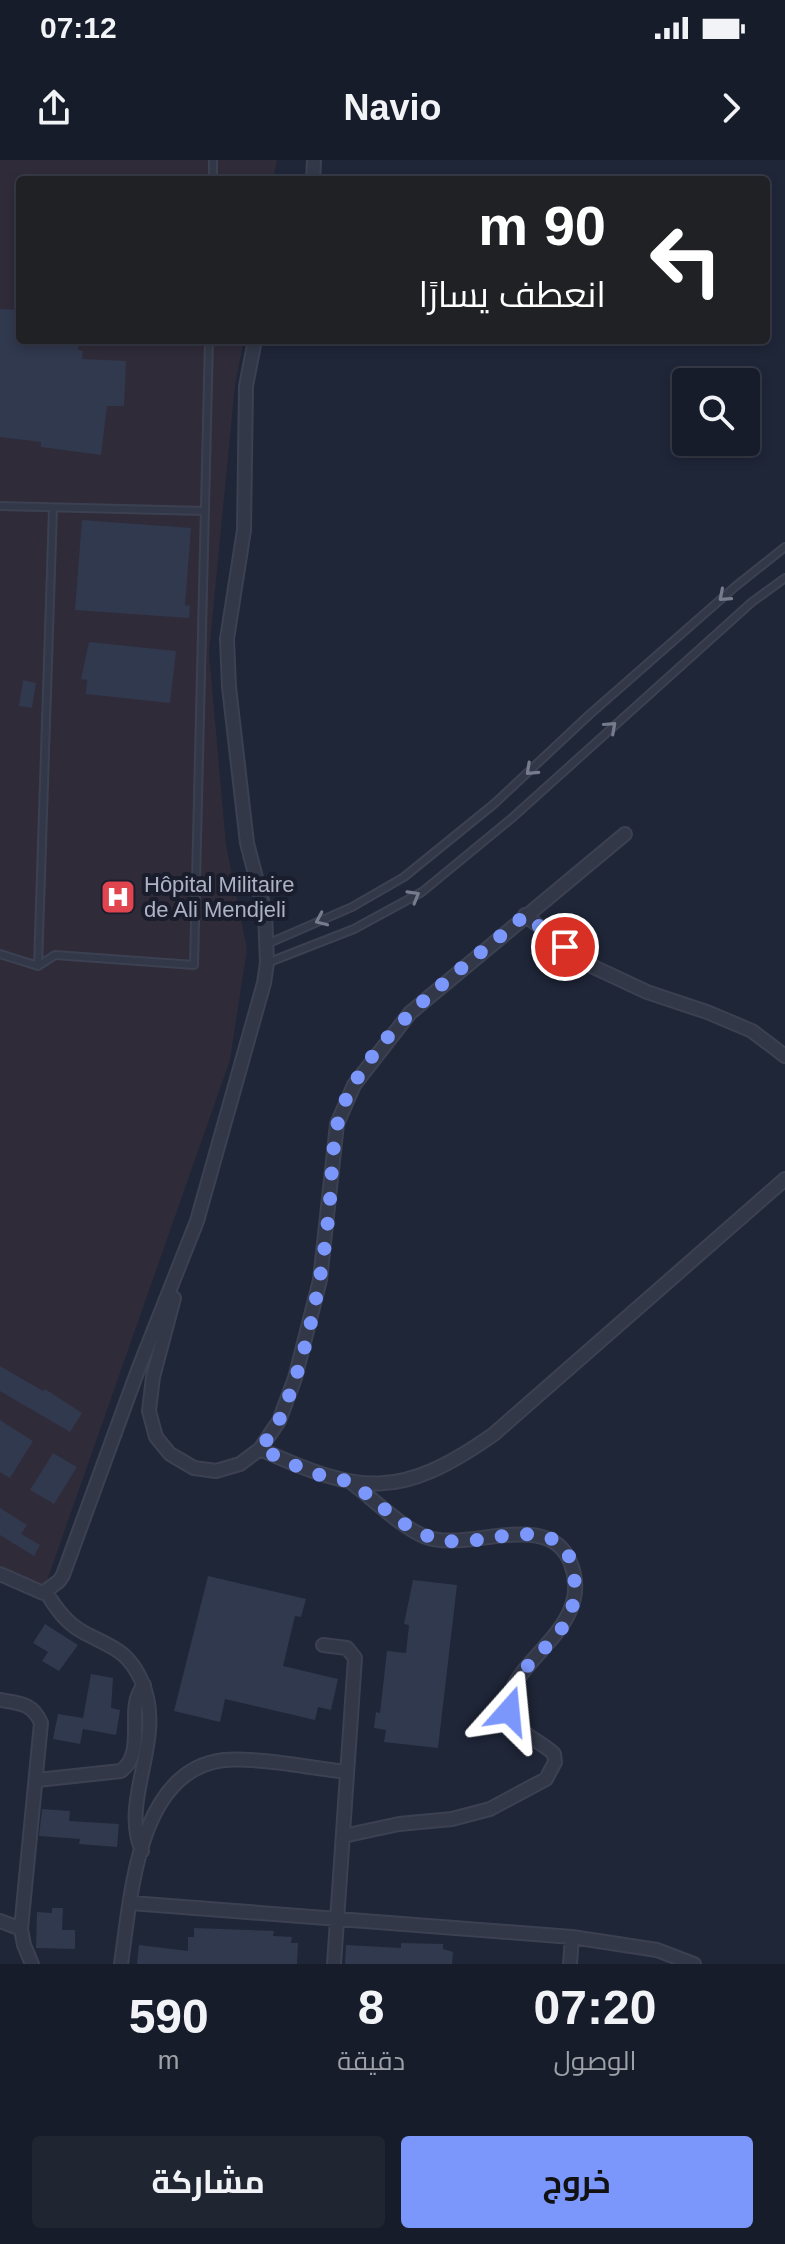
<!DOCTYPE html>
<html lang="ar">
<meta charset="utf-8">
<style>
:root{--surface:#171c2a;--page:#202532;--text:#f1f3f6;--muted:#9ea1a8;--line:#363a47;--accent:#7c97fb}
body{margin:0;font-family:Arial,Cairo,sans-serif;background:var(--page);color:var(--text);direction:rtl;height:100vh;display:flex;flex-direction:column;font-size:30px;white-space:nowrap}
*{box-sizing:border-box;margin:0}
p{font-size:26px;color:var(--muted)}
.icon{flex:none;width:44px;height:44px;fill:none;stroke:currentColor;stroke-width:2;stroke-linecap:round;stroke-linejoin:round}
.map{position:relative;height:1804px;overflow:hidden;direction:ltr}
.panel{display:flex;flex-direction:column;background:var(--surface);flex:1}
.panel>*{flex:none}
.top-card{position:absolute;left:16px;top:16px;width:754px;height:168px;border-radius:8px;box-shadow:0 4px 12px #0003,0 0 0 2px var(--line);direction:rtl;background:#202124;color:#fff;overflow:hidden}
.tools{position:absolute;left:672px;top:208px;display:grid;gap:16px}
.tools a{display:grid;place-items:center;width:88px;height:88px;border-radius:8px;background:var(--surface);box-shadow:0 4px 12px #0003,0 0 0 2px var(--line);font-size:40px}
.pin{position:absolute;display:grid;place-items:center;width:68px;height:68px;color:#fff;margin:-34px;border:4px solid #fff;border-radius:50%;box-shadow:0 2px 8px #0007}
.me{position:absolute;width:88px;margin:-44px;rotate:18deg;stroke-linejoin:round;filter:drop-shadow(0 0 6px #0008)}
.turn{display:flex;align-items:center;gap:28px;height:168px;padding:0 32px;font-size:36px}
.turn .icon{width:104px;height:104px;stroke-width:2.5}
.turn b{display:block;font-size:56px;line-height:68px}
.eta{display:flex;justify-content:space-evenly;align-items:center;height:136px;text-align:center}
.eta b{font-size:48px;font-weight:700;line-height:56px}
.cta{display:flex;gap:16px;margin-top:auto;padding:16px 32px}
.cta a{flex:1;height:92px;border-radius:8px;background:var(--accent);color:#111;font-size:32px;font-weight:700;line-height:92px;text-align:center}
.cta a+a{background:var(--page);color:var(--text)}
.status{display:flex;justify-content:space-between;align-items:center;height:56px;padding:0 40px;background:var(--surface);direction:ltr}
.status svg{height:22px;fill:currentColor}
header{display:flex;justify-content:space-between;align-items:center;height:104px;padding:0 32px;background:var(--surface);font-size:36px;font-weight:700}
.map>svg:first-child{display:block}
.medical{fill:#2f2b39}
.building{fill:#31394f}
.lines{fill:none;stroke-linecap:round;stroke-linejoin:round}
.service-casing{stroke:#3c4152;stroke-width:10}
.minor-casing{stroke:#3c4152;stroke-width:16}
.service{stroke:#333848;stroke-width:6}
.minor{stroke:#333848;stroke-width:12}
.oneway{stroke:#767b8d}
.route{stroke:#7c97fb;stroke-width:14;stroke-dasharray:0 25.2}
.labels{text-anchor:middle;stroke-width:8;stroke-linejoin:round;paint-order:stroke}
.poi-label{font-size:22px;fill:#adb2c5;stroke:#191d2c;text-anchor:start}
</style>
<div class="status"><b>07:12</b><svg viewBox="0 0 49 12"><path d="M0 12V9h3v3zM5 12V6h3v6zM10 12V3h3v9zM15 12V0h3v12zM26 1h20v11H26zM47 4h2v5h-2z"/></svg></div>
<header><svg class="icon" aria-label="forward" viewBox="0 0 24 24"><path d="M9 5l7 7-7 7"/></svg>Navio<svg class="icon" aria-label="share" viewBox="0 0 24 24"><path d="M12 15V3M7 8l5-5 5 5M5 13v7h14v-7"/></svg></header>
<div class="map">
<svg width="785" height="1804" viewBox="0 0 785 1804">
<rect width="100%" height="100%" fill="#1f2638"/>
<!-- medical -->
<path class="medical" d="M 0,0 L 277,0 L 273,20 L 20,20 L 20,180 L 244,180 L 235,225 L 209,493 L 226,685 L 247,789 L 230,900 L 43,1432 L 0,1407 Z"/>
<!-- building -->
<path class="building" d="M 0,149 L 20,150 L 20,180 L 79,180 L 78,190 L 83,191 L 82,199 L 126,201 L 124,246 L 107,246 L 101,295 L 41,287 L 41,282 L 0,277 Z
M 82,360 L 191,368 L 185,445 L 190,446 L 189,458 L 75,450 Z
M 89,482 L 176,491 L 170,543 L 86,534 L 87,520 L 81,519 Z
M 23,520 L 36,523 L 32,548 L 19,546 Z
M 0,1206 L 43,1231 L 45,1229 L 82,1253 L 70,1272 L 0,1231 Z
M 0,1260 L 33,1281 L 10,1318 L 0,1312 Z
M 53,1293 L 77,1307 L 54,1344 L 30,1330 Z
M 0,1348 L 27,1365 L 21,1374 L 40,1385 L 34,1396 L 0,1375 Z
M 208,1416 L 306,1439 L 301,1457 L 295,1456 L 283,1506 L 338,1519 L 331,1550 L 318,1547 L 315,1560 L 225,1539 L 220,1562 L 174,1551 Z
M 413,1420 L 457,1425 L 438,1588 L 384,1582 L 386,1570 L 374,1568 L 376,1552 L 380,1553 L 387,1491 L 406,1493 L 409,1465 L 404,1464 Z
M 45,1464 L 78,1485 L 59,1511 L 42,1501 L 48,1492 L 33,1483 Z
M 91,1514 L 113,1518 L 111,1548 L 120,1550 L 116,1575 L 83,1569 L 80,1584 L 53,1579 L 58,1554 L 83,1558 Z
M 42,1649 L 70,1651 L 69,1661 L 119,1664 L 117,1687 L 79,1684 L 80,1679 L 39,1676 Z
M 52,1748 L 63,1748 L 62,1770 L 75,1770 L 75,1789 L 36,1788 L 37,1752 L 52,1753 Z
M 194,1768 L 274,1771 L 273,1776 L 292,1777 L 291,1783 L 298,1783 L 297,1804 L 137,1804 L 139,1785 L 188,1791 L 188,1777 L 194,1777 Z
M 401,1783 L 443,1784 L 443,1789 L 453,1792 L 452,1804 L 345,1804 L 346,1785 L 401,1788 Z"/>
<g class="lines">
<defs>
<path id="service" d="M 213,20 L 213,0
M 0,346 L 205,351
M 267,784 L 352,747 L 404,717 L 494,644 L 589,555 L 736,426 L 785,387
M 0,794 L 38,806
M 267,803 L 354,769 L 422,732 L 512,658 L 752,442 L 785,418
M 38,806 L 55,795 L 194,805 L 209,180
M 38,806 L 53,349"/>
<path id="minor" d="M 313,20 L 314,0
M 525,755 L 585,803 L 647,832 L 707,852 L 752,871 L 785,896
M 174,1138 L 153,1217 L 149,1251 L 156,1277 L 170,1294 L 194,1308 L 216,1311 L 240,1304 L 260,1289 L 279,1261 L 295,1218 L 320,1120 L 337,964 L 354,925 L 410,853 L 625,674
M 260,1289 C 361,1335 400,1340 494,1274 L 785,1019
M 0,1414 L 43,1433 L 59,1421 L 63,1415 L 138,1210 L 197,1061 L 264,823 L 267,803 L 265,752 L 247,683 L 229,527 L 227,479 L 244,370 L 246,226 L 255,180
M 46,1432 C 55,1447 66,1463 83,1472 C 110,1487 128,1489 142,1522 C 167,1580 119,1639 142,1691
M 323,1485 L 347,1488 L 355,1498 L 334,1804
M 0,1540 C 19,1543 33,1543 41,1563 L 21,1769 L 24,1785 L 32,1804
M 37,1620 L 121,1611 C 142,1595 132,1565 136,1543 C 137,1536 140,1530 144,1525
M 343,1676 L 399,1664 L 452,1659 L 490,1649 L 546,1619 L 555,1602 L 554,1594 C 543,1583 524,1576 516,1564 C 480,1510 599,1478 571,1404 C 550,1347 468,1393 426,1377 C 402,1368 373,1339 352,1323
M 131,1743 L 572,1777 L 657,1790 L 694,1804
M 0,1761 L 21,1769
M 121,1804 C 131,1737 137,1610 224,1600 C 257,1597 312,1608 347,1612
M 570,1804 L 572,1777"/>
</defs>
<!-- service casing -->
<use href="#service" class="service-casing"/>
<!-- minor casing -->
<use href="#minor" class="minor-casing"/>
<!-- service -->
<use href="#service" class="service"/>
<!-- minor -->
<use href="#minor" class="minor"/>
</g>
<!-- one-way arrows -->
<defs><path id="oneway-chevron" d="M-2-3.5L2.5 0L-2 3.5" fill="none" stroke-width="1.6" stroke-linecap="round" stroke-linejoin="round" transform="scale(2)"/></defs>
<g class="oneway">
<use href="#oneway-chevron" transform="translate(724 436) rotate(139)"/>
<use href="#oneway-chevron" transform="translate(611 567) rotate(-42)"/>
<use href="#oneway-chevron" transform="translate(531 610) rotate(137)"/>
<use href="#oneway-chevron" transform="translate(414 736) rotate(-30)"/>
<use href="#oneway-chevron" transform="translate(321 760) rotate(156)"/>
</g>
<g class="lines">
<!-- route -->
<path class="route" d="M 509,1551 C 507,1504 564,1487 573,1444 C 576,1425 576,1401 562,1386 C 536,1360 479,1386 449,1381 C 416,1377 396,1358 371,1338 C 365,1333 358,1326 351,1323 C 339,1317 323,1317 310,1312 C 293,1305 277,1296 260,1289 C 267,1279 276,1269 280,1258 C 308,1195 322,1118 329,1051 C 333,1014 330,971 347,937 C 385,860 463,810 525,755 L 565,787"/>
</g>
<!-- icons -->
<defs>
<symbol id="hospital-square" viewBox="-11 -11 22 22"><rect x="-9" y="-9" width="18" height="18" rx="4" fill="#e0444e" stroke="#191d2c"/><path d="M-5-5h3v3.5h4V-5h3V5h-3V1.5h-4V5h-3Z" fill="#fff"/></symbol>
</defs>
<g fill-rule="evenodd">
<use href="#hospital-square" x="98" y="717" width="40" height="40"/>
</g>
<g class="labels">
<!-- poi labels -->
<g class="poi-label">
<text x="144" y="732">Hôpital Militaire<tspan x="144" dy="25">de Ali Mendjeli</tspan></text>
</g>
</g>
</svg>
<div class="tools">
<a><svg class="icon" aria-label="search" viewBox="0 0 24 24"><circle cx="10" cy="10" r="6"/><path d="M15 15l6 6"/></svg></a>
</div>
<div class="pin" style="left:565px;top:787px;background:#d93025"><svg class="icon" aria-label="arrive" viewBox="0 0 24 24"><path d="M6 21V4h12l-3 4 3 4H6"/></svg></div>
<svg class="me" style="left:509px;top:1551px" viewBox="-20 -20 40 40"><path d="M0-17L14 15 0 8-14 15z" fill="#7c97fb" stroke="#fff" stroke-width="4"/></svg>
<div class="top-card">
<div class="turn"><svg class="icon" aria-label="left" viewBox="0 0 24 24"><path d="M17 20v-9H6M10 6l-5 5 5 5"/></svg><div><b>90 m</b>انعطف يسارًا</div></div>
</div>
</div>
<section class="panel">
<div class="eta">
<div><b>07:20</b><p>الوصول</p></div>
<div><b>8</b><p>دقيقة</p></div>
<div><b>590</b><p>m</p></div>
</div>
<div class="cta"><a>خروج</a><a>مشاركة</a></div>
</section>
